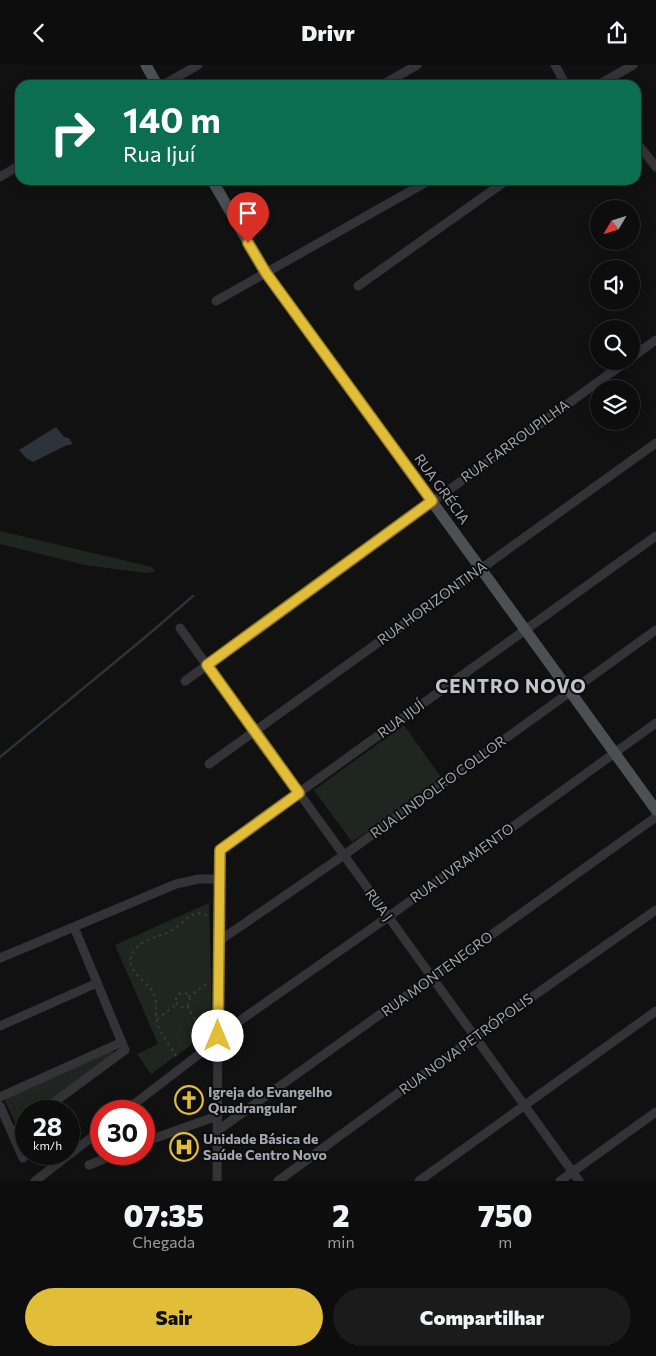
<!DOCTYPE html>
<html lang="pt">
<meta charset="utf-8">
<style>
:root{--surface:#0d0d0e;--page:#1b1b1c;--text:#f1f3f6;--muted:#9a9c9e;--line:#2d2d2e;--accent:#e2be38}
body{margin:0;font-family:Commissioner,sans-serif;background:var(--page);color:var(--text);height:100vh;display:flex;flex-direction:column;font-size:19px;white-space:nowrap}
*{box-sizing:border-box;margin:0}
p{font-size:16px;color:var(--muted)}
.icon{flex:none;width:28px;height:28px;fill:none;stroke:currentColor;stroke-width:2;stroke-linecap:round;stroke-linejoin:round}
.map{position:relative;height:1116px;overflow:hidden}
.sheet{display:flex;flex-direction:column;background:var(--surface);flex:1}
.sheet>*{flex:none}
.guide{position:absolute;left:15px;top:15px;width:626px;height:105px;border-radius:15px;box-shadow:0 2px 12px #0003,0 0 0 1px var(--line);background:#0b6e4f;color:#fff;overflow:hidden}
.needle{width:32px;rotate:232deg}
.controls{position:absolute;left:590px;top:135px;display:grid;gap:10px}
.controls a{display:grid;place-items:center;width:50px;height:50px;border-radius:50%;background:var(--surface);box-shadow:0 2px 12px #0003,0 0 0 1px var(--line);font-size:25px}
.speed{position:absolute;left:15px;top:1035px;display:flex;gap:10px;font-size:25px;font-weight:700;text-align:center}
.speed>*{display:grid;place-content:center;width:65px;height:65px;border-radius:50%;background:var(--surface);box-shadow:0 2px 12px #0003,0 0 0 1px var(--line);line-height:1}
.speed small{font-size:12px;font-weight:400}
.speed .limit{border:8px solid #d22;background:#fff;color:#111}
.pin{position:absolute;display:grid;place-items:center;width:42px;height:42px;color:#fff;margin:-51px -21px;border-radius:50% 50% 50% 0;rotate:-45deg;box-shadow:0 0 5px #0007}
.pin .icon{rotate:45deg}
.me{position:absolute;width:55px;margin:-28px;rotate:0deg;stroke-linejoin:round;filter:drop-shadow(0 0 4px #0008)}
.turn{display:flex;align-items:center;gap:18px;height:105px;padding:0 25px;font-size:22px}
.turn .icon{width:65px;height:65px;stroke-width:2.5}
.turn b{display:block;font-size:35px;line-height:42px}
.eta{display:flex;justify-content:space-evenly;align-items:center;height:85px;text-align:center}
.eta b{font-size:30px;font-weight:800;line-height:35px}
.button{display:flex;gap:10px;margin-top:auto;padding:10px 25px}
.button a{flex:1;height:58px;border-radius:30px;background:var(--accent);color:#111;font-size:20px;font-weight:800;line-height:58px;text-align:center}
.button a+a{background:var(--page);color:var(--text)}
header{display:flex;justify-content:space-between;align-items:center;height:65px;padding:0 25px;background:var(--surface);font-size:22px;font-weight:800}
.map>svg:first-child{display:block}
.green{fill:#1f2621}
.water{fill:#2d333b}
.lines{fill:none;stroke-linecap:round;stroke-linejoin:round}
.stream{stroke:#2d333b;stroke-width:2.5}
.path{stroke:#3a3b3f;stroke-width:2;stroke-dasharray:2.5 4;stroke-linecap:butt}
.minor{stroke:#343438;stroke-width:9}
.major{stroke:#4e4f55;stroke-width:11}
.route-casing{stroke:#937c24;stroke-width:12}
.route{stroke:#e2be38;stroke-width:9}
.labels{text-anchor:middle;stroke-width:4;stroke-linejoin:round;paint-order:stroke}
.street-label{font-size:14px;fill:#a3a6b1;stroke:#0c0c0d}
.poi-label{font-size:14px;font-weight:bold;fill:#a3a6b1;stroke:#0c0c0d;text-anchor:start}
.district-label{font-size:19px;font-weight:bold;letter-spacing:1px;fill:#c3c5ce;stroke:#0c0c0d}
</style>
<header><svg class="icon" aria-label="back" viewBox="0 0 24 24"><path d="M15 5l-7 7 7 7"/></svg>Drivr<svg class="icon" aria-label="share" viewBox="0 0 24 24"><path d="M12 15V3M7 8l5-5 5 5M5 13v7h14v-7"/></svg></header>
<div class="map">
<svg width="656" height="1116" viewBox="0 0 656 1116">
<rect width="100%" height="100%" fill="#111112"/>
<!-- green -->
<path class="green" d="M 0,466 L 152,502 L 155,507 L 145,508 L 85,500 L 0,479 Z
M 404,660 L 443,715 L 352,777 L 314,725 Z
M 209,838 L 212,965 L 151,1009 L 137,989 L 158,979 L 115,880 Z
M 113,985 L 114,988 L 34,1046 L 26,1046 L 26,1052 L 16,1059 L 4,1034 Z"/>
<!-- water -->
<path class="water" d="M 56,362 L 64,372 L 69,373 L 72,378 L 71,380 L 67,380 L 33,397 L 26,393 L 19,385 Z"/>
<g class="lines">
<!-- stream -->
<path class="stream" d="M 0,692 L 149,569 L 193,531"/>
<!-- path -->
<path class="path" d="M176 935a7 7 0 1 1 14 0a7 7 0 1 1-14 0Z
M 188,932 L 209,917
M 187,941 L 205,971
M 157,954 L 177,939
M 176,991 C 170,981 161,969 157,958 C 155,948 158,937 153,927 C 145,914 119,903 136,883 C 147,871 165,872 177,862 C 187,853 197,843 210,852"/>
<!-- minor -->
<path class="minor" d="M 555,0 L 566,20
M 163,20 L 198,0
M 382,20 L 417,0
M 598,20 L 633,0
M 636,77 L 656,102
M 0,112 L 20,100
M 358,221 L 507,115
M 216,236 L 430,115
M 631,293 L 656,275
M 180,563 L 579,1116
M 185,616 L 627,296
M 209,699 L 656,378
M 219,876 L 344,790 L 656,565
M 0,893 L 176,819 L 199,814 L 219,814
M 0,961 L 97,918
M 218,971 L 388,852 L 656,658
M 0,1032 L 122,977
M 0,1041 L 23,1093
M 42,1046 L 125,985 L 74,862
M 125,1046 L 202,987 L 218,978
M 217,1066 L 656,752
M 12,1068 L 26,1058
M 144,1077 L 217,1051
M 89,1100 L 116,1089
M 35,1116 L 101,1065
M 217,1116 L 219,785 L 656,471
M 278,1116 L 475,972 L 656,845
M 419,1116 L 656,946
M 560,1116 L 656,1047"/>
<!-- major -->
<path class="major" d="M 146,0 L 157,20
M 212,115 L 266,208 L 656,745"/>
</g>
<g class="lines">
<defs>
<path id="route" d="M 218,971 L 220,785 L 299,728 L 207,600 L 432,436 L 266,208 L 248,178"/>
</defs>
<!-- route casing -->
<use href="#route" class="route-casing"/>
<!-- route -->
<use href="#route" class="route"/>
</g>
<!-- icons -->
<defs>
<symbol id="church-ring" viewBox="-11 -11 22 22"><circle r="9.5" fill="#0c0c0d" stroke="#e2be38" stroke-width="1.5"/><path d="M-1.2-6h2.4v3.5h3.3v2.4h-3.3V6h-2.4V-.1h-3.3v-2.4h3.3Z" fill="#e2be38"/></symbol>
<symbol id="hospital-ring" viewBox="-11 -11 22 22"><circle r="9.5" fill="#0c0c0d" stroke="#e2be38" stroke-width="1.5"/><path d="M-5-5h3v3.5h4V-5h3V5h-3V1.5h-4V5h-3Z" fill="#e2be38"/></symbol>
</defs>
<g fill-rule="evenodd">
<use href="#church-ring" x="173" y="1019" width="32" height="32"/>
<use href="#hospital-ring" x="168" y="1066" width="32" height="32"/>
</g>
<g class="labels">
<!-- street labels -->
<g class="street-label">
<text transform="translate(515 376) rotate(-36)" y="5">RUA FARROUPILHA</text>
<text transform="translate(442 424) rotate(54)" y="5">RUA GRÉCIA</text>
<text transform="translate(432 538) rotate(-36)" y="5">RUA HORIZONTINA</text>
<text transform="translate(401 654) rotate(-36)" y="5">RUA IJUÍ</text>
<text transform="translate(438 722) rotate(-36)" y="5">RUA LINDOLFO COLLOR</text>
<text transform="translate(462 798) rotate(-36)" y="5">RUA LIVRAMENTO</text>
<text transform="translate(379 840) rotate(54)" y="5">RUA J</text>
<text transform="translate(437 909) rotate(-36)" y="5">RUA MONTENEGRO</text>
<text transform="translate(466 979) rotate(-36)" y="5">RUA NOVA PETRÓPOLIS</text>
</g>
<!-- poi labels -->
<g class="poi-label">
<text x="208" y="1032">Igreja do Evangelho<tspan x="208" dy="16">Quadrangular</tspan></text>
<text x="203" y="1079">Unidade Básica de<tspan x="203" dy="16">Saúde Centro Novo</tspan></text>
</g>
<!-- district labels -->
<g class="district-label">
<text x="511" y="628">CENTRO NOVO</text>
</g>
</g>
</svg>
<div class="controls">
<a><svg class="needle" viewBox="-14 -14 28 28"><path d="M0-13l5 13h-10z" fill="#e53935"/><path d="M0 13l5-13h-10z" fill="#9a9c9e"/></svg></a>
<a><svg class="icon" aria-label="sound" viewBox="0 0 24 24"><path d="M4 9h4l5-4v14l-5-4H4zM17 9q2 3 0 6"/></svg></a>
<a><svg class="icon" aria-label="search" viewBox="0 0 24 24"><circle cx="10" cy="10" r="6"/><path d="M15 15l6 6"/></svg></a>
<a><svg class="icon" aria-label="layers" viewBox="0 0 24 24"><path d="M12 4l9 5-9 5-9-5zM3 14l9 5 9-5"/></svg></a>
</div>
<div class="speed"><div>28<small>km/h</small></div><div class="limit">30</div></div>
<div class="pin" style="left:248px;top:178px;background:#d93025"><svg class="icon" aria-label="arrive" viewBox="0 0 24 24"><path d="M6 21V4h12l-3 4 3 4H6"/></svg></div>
<svg class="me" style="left:218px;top:971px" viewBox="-20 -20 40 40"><circle r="19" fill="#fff"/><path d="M0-13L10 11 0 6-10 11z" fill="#e2be38"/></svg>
<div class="guide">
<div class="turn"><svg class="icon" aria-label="right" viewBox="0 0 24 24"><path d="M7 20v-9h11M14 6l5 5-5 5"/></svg><div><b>140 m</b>Rua Ijuí</div></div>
</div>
</div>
<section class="sheet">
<div class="eta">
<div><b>07:35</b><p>Chegada</p></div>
<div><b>2</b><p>min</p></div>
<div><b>750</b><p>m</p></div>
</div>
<div class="button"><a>Sair</a><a>Compartilhar</a></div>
</section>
